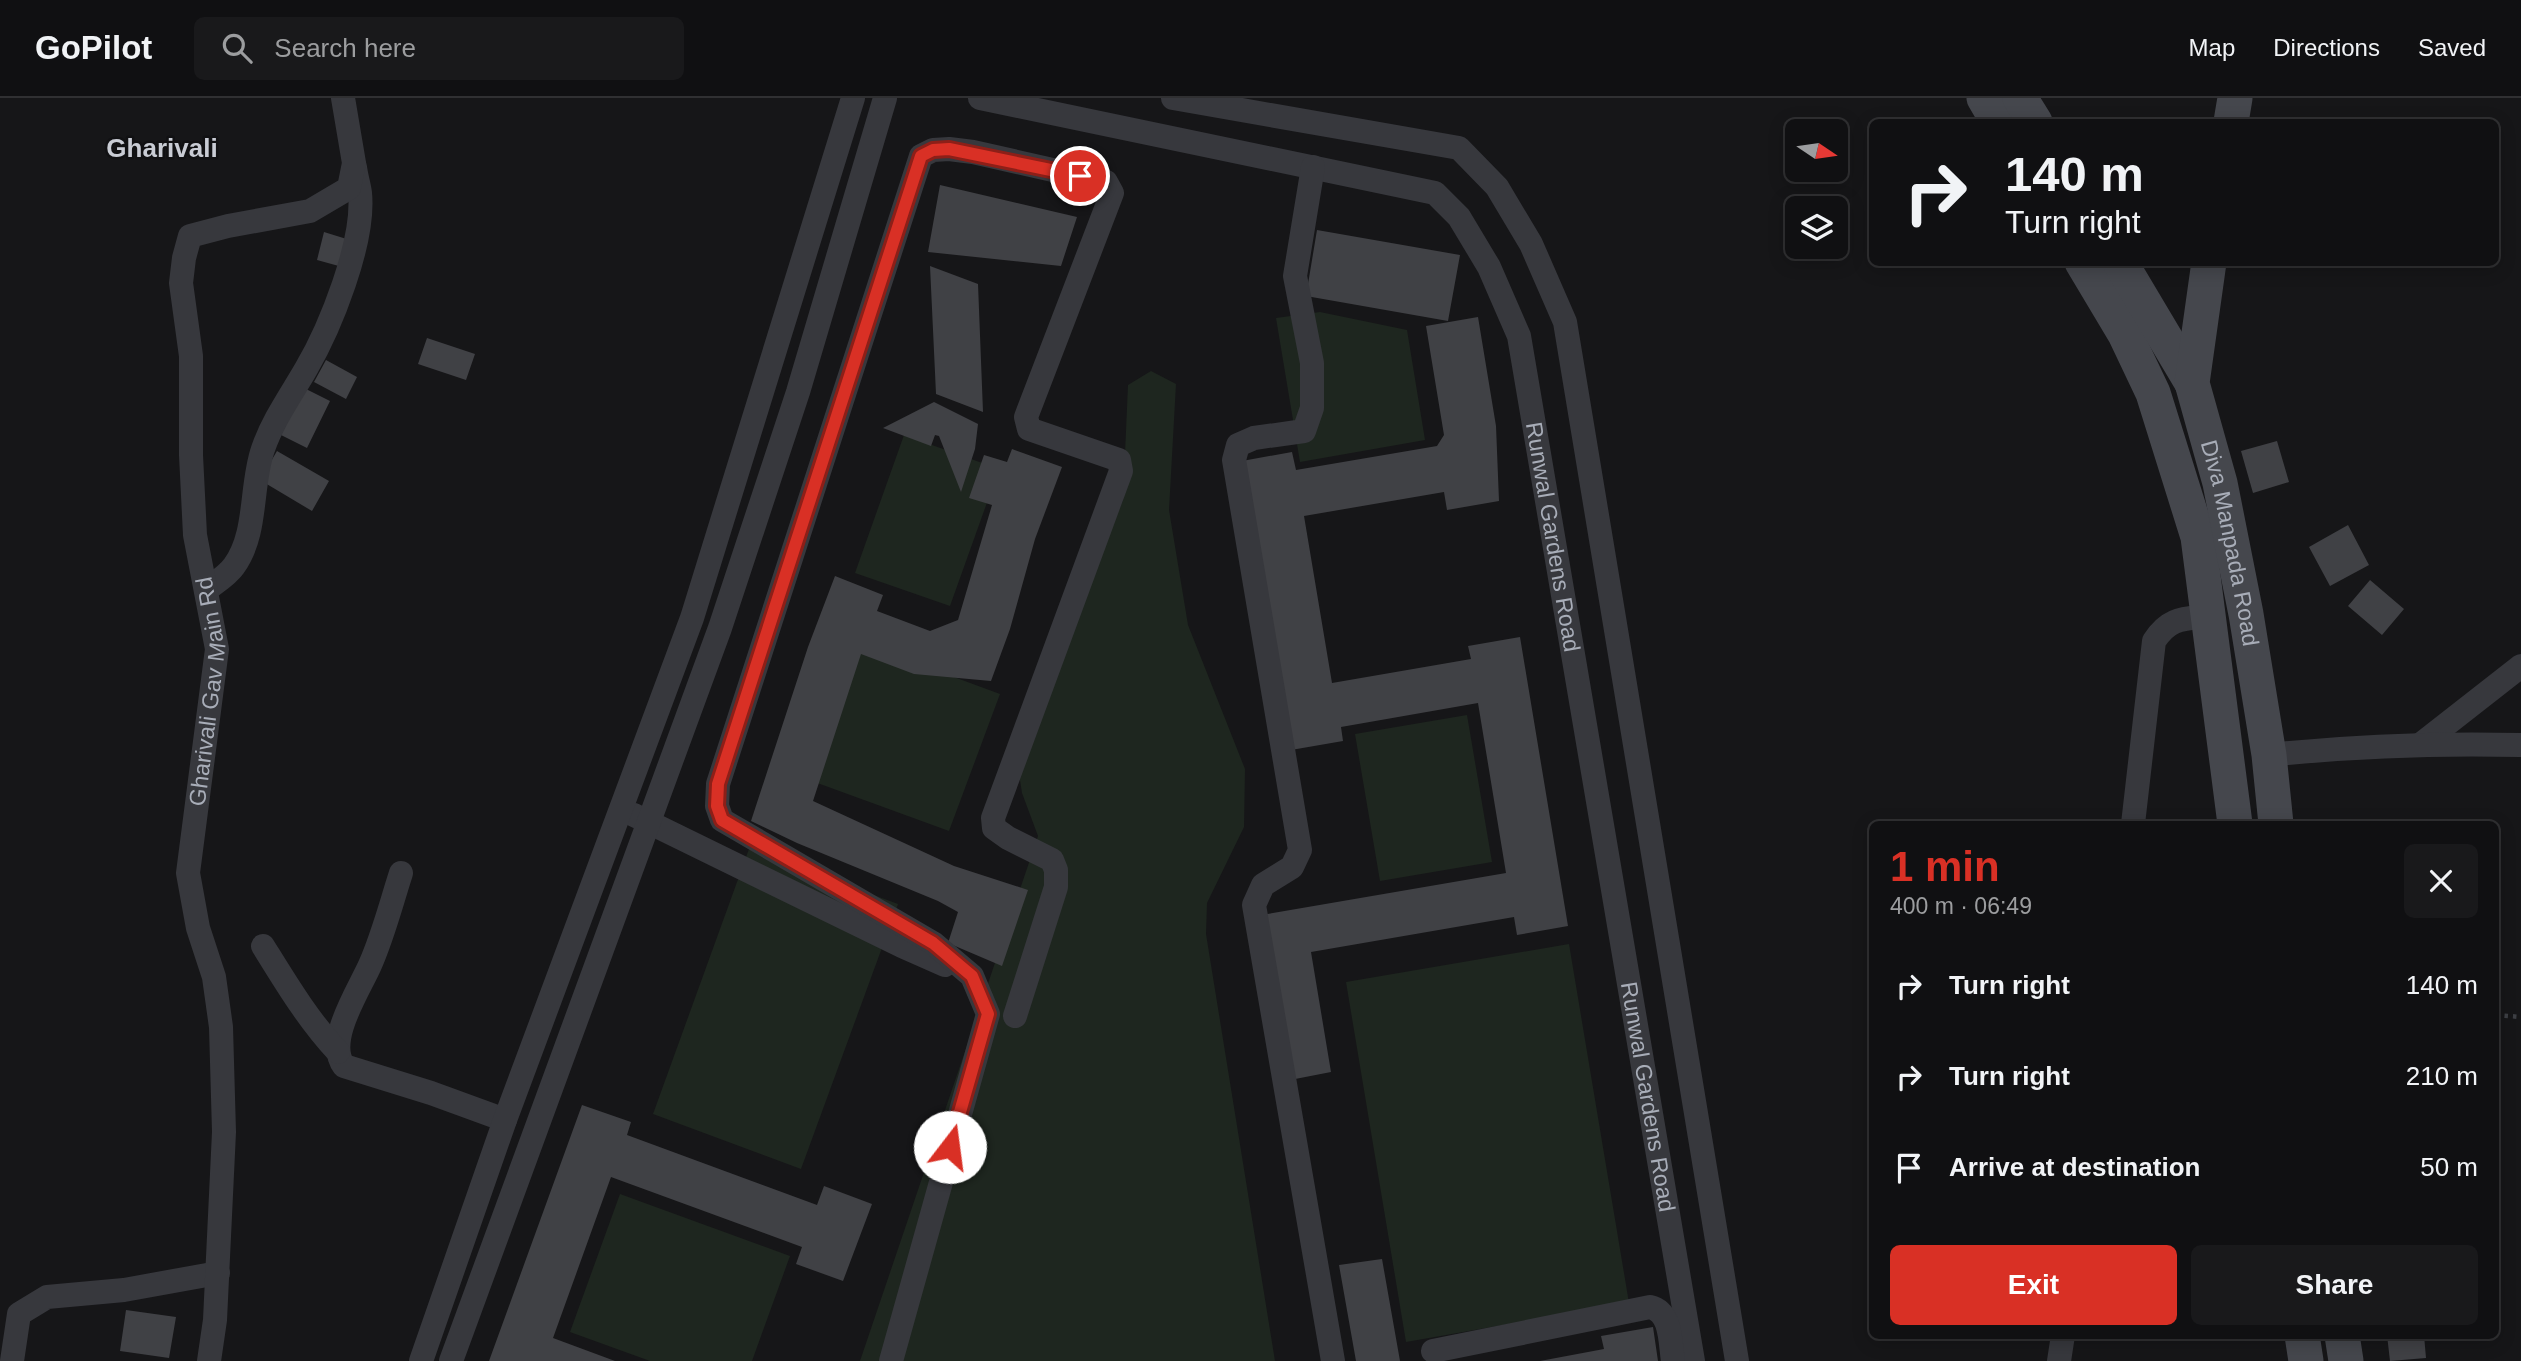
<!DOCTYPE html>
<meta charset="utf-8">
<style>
:root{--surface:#101012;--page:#19191b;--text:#f1f3f6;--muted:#9c9d9f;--line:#303032;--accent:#d93025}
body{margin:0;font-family:Arial,sans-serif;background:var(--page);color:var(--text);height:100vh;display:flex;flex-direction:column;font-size:26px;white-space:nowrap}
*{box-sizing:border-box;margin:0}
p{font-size:23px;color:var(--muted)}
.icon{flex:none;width:38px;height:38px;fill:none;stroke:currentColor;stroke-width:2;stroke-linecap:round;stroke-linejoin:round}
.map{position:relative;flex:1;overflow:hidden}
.drawer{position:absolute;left:1869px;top:723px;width:630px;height:518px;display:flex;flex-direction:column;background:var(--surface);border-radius:10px;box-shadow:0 4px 18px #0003,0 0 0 2px var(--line)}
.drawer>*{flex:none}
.hud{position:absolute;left:1869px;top:21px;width:630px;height:147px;border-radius:10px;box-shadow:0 4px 18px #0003,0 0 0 2px var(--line);background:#101012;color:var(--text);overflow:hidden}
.needle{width:46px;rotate:103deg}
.buttons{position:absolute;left:1785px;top:21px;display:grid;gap:14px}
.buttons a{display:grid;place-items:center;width:63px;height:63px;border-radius:10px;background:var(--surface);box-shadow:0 4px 18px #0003,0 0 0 2px var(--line);font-size:35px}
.pin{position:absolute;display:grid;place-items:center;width:60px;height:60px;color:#fff;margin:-30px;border:4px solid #fff;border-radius:50%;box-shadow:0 2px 7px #0007}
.me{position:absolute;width:77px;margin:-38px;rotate:15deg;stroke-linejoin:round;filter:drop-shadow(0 0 5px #0008)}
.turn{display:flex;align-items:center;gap:24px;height:147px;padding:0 21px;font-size:32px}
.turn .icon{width:91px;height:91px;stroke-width:2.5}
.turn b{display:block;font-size:49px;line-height:60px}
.round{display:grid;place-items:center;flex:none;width:74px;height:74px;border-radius:10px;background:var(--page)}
.overview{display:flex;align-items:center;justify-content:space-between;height:119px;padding:0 21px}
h1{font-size:42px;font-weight:700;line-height:52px;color:var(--accent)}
.primary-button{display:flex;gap:14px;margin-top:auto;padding:14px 21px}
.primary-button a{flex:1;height:80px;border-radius:10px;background:var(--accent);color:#fff;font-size:28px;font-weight:700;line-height:80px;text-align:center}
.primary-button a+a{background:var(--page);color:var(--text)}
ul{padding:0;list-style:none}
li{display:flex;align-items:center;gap:21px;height:91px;padding:0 21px}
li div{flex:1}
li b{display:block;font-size:26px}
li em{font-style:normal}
header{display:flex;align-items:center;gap:42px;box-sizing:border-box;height:98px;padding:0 35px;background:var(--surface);border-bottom:2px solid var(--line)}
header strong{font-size:33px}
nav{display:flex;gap:38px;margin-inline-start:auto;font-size:24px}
.search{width:490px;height:63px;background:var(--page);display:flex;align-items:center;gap:18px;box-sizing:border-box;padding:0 24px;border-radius:10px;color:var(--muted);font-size:26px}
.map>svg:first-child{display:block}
.green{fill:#1e261f}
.building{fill:#404145}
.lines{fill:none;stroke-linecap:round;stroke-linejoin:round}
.path{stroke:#3d3f44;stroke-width:4.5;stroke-dasharray:3.5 5;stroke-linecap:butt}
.street{stroke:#37383d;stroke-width:24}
.secondary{stroke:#45474d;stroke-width:35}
.route-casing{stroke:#8d1f18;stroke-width:18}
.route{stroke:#d93025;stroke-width:12}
.labels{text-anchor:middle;stroke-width:5;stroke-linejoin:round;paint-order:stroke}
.street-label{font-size:23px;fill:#a8adb8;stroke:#111113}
.quarter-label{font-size:26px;font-weight:bold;fill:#c9ccd4;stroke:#111113}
</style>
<header>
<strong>GoPilot</strong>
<div class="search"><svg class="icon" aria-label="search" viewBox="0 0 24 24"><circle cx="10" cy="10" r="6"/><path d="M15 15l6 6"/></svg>Search here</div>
<nav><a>Map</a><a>Directions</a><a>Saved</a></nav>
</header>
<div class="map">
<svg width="2521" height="1263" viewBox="0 0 2521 1263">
<rect width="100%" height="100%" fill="#161618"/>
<!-- green -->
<path class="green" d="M 1320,214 L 1407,232 L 1425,342 L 1300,364 L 1276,220 Z
M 1151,273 L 1176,286 L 1169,412 L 1188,527 L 1245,671 L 1244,729 L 1207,805 L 1206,836 L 1275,1263 L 860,1263 L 1038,738 L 1022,695 L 1017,663 L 1123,402 L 1128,287 Z
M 904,337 L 999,371 L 950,508 L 855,475 Z
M 829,533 L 1000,596 L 949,733 L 779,671 Z
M 1467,617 L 1492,764 L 1380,783 L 1355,636 Z
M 749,751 L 898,806 L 801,1071 L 653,1016 Z
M 1569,846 L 1629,1205 L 1406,1244 L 1346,884 Z
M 620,1096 L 790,1158 L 752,1263 L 650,1263 L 570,1234 Z"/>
<!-- building -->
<path class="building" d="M 940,87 L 1077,119 L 1061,168 L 928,154 Z
M 1317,132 L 1460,157 L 1448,223 L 1306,198 Z
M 324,134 L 353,143 L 346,170 L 317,162 Z
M 930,168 L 978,186 L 983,314 L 936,296 Z
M 1478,219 L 1496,328 L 1499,403 L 1447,412 L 1444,394 L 1304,418 L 1332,585 L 1471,561 L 1468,548 L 1520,539 L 1568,828 L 1517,837 L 1514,819 L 1311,854 L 1331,974 L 1290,982 L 1262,817 L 1506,775 L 1478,605 L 1341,629 L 1343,643 L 1291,652 L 1242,363 L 1292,354 L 1296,372 L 1437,348 L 1444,337 L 1426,228 Z
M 427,240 L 475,256 L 466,282 L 418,266 Z
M 326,262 L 357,279 L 346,301 L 314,284 Z
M 304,290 L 330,303 L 307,350 L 281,337 Z
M 934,304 L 978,326 L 975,351 L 961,394 L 939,338 L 935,337 L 931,348 L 883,330 Z
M 2277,343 L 2289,384 L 2253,395 L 2241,353 Z
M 1012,351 L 1062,369 L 1035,441 L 1010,531 L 991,583 L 914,576 L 861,556 L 813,703 L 954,768 L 1028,792 L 1002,868 L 948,845 L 958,814 L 938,803 L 797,745 L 751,723 L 808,549 L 835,478 L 883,497 L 877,513 L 930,533 L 958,522 L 992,407 L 969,400 L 984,357 L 1007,364 Z
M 277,353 L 329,383 L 312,413 L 260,382 Z
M 2348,427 L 2369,467 L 2330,488 L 2309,449 Z
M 2370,482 L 2404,511 L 2382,537 L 2348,508 Z
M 582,1007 L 631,1024 L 627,1037 L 817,1107 L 824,1088 L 872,1106 L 843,1183 L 796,1166 L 802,1149 L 611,1079 L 553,1240 L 615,1263 L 489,1263 Z
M 1382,1161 L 1400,1263 L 1356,1263 L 1339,1167 Z
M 126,1212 L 176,1219 L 169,1260 L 120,1253 Z
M 1653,1229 L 1658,1263 L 1540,1263 L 1604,1251 L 1601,1238 Z
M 2387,1237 L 2424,1237 L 2426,1260 L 2390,1263 Z"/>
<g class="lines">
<!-- path -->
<path class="path" d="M 2496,917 L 2521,919"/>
<!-- street -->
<g class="street">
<path id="s1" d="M 980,0 L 1435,95 L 1459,119 L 1489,169 L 1519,238 L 1693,1263"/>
<path d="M 1173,0 L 1459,50 L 1497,89 L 1531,146 L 1565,224 L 1737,1263"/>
<path d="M 1313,69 L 1295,178 L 1312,265 L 1312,310 L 1304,333 L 1254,340 L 1238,347 L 1234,362 L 1300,752 L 1292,769 L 1263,787 L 1254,807 L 1333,1263"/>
<path d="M 206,492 C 215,485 228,477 234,468 C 258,435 250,388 263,351 C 273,322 291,297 306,271 C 330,230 365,144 360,95 C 359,87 356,78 355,69"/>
<path d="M 2420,647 L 2521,568"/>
<path d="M 2269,657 C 2353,648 2436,645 2521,647"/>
<path d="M 634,717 L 902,848 L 945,867"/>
<path d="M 2133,726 L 2154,543 C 2169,520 2182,521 2208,518"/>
<path d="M 401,775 C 391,806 383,838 370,867 C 359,892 325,943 344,968 L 431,995 L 505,1022"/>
<path d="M 263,848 C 286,885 308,922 338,954"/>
<path d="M 1433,1253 L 1650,1209 C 1672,1214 1670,1245 1673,1263"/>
<path d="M 12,1263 L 19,1216 L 47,1199 L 124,1192 L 218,1175"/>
<path id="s2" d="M 209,1263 L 215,1222 L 224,1034 L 221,929 L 214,879 L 198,830 L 188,775 L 217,551 L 195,437 L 191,357 L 191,258 L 181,185 L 184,160 L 190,138 L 228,128 L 310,113 L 349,90 L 354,65 L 343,0"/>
<path d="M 421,1263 L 505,1022 L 692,520 L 853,0"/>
<path d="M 451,1263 L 720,530 L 798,294 L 885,0"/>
<path d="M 891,1263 L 988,916 L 972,878 L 933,845 L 722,722 L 717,708 L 718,686 L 921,58 L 933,52 L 949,51 L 973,54 L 1106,84 L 1112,95 L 1026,319 L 1029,331 L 1119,362 L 1121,373 L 993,720 L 994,730 L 1008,740 L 1052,762 L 1056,772 L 1056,789 L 1015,918"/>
<path d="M 2059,1263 L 2063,1237"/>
</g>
<!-- secondary -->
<g class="secondary">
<path d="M 1984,0 L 1998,24"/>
<path d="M 2020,0 L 2035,24"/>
<path d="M 2231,24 L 2235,0"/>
<path d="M 2082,164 L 2125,236 L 2153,295 L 2198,439 L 2235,726"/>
<path d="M 2120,164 L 2192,285"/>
<path id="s3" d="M 2209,164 L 2192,285 L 2220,385 L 2246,516 L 2269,657 L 2276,726"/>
<path d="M 2302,1237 L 2306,1263"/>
<path d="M 2342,1237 L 2346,1263"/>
</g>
</g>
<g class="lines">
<defs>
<path id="route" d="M 950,1049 L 988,916 L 972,878 L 933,845 L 722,722 L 717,708 L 718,686 L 921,58 L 933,52 L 949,51 L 1080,78"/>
</defs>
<!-- route casing -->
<use href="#route" class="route-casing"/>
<!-- route -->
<use href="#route" class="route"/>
</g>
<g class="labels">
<!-- street labels -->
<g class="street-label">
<text dy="8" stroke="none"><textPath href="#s1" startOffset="836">Runwal Gardens Road</textPath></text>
<text dy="8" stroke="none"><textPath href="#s3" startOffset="287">Diva Manpada Road</textPath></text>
<text dy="8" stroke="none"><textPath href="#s2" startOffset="676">Gharivali Gav Main Rd</textPath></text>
<text dy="8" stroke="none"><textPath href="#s1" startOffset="1404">Runwal Gardens Road</textPath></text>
</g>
<!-- quarter labels -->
<g class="quarter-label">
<text x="162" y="59">Gharivali</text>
</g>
</g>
</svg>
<div class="buttons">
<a><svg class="needle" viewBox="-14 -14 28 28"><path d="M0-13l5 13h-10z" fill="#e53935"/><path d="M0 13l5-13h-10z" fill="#9c9d9f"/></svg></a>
<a><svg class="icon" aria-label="layers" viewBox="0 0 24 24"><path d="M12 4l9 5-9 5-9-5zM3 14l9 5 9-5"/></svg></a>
</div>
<div class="pin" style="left:1080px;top:78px;background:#d93025"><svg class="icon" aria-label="arrive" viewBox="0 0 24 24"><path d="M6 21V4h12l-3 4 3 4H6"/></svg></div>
<svg class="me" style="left:950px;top:1049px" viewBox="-20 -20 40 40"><circle r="19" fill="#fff"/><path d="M0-13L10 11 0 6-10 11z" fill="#d93025"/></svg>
<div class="hud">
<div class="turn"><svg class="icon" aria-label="right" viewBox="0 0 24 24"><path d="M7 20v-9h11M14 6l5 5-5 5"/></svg><div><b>140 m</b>Turn right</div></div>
</div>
<section class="drawer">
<div class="overview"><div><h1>1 min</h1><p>400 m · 06:49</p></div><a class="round"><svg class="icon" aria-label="close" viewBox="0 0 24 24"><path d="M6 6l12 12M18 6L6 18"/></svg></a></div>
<ul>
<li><svg class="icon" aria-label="right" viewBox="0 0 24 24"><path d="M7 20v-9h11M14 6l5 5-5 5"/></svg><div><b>Turn right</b></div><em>140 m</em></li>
<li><svg class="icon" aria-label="right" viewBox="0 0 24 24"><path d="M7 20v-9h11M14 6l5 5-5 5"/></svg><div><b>Turn right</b></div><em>210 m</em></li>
<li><svg class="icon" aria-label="arrive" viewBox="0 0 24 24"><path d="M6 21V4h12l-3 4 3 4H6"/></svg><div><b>Arrive at destination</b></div><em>50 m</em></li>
</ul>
<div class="primary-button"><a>Exit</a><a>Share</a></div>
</section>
</div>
